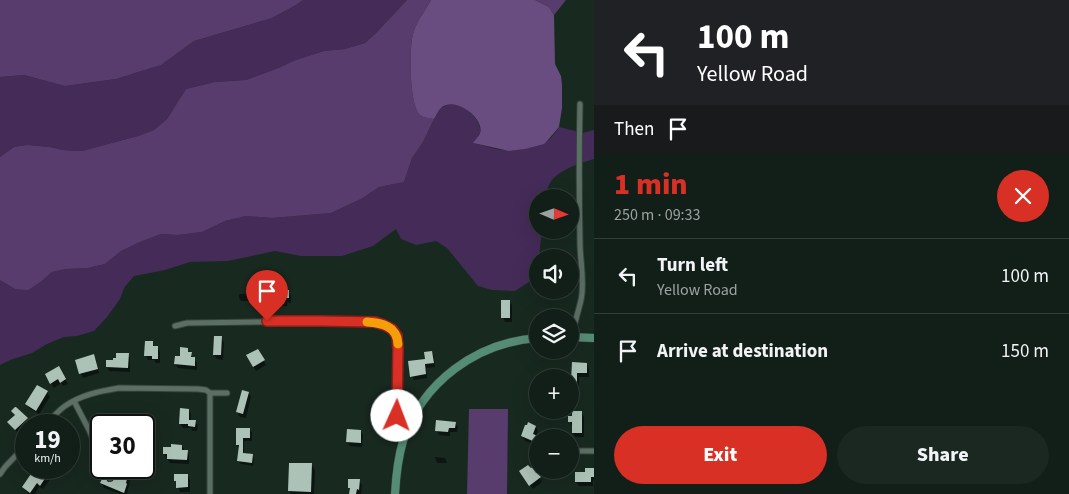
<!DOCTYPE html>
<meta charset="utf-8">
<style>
:root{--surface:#121f18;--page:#1b2721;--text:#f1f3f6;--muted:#9ca2a2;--line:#313d37;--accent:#d93025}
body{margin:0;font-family:"Source Sans 3",sans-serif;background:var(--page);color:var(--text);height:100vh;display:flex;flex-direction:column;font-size:19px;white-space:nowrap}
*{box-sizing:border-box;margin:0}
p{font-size:16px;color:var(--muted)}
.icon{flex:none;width:28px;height:28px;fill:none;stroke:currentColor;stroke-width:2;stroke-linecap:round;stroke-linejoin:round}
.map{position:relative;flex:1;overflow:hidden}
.side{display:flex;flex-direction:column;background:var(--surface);width:475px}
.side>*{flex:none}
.guide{background:#202124;color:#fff;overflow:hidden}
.needle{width:32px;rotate:92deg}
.fabs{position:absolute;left:529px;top:189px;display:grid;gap:10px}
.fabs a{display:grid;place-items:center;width:50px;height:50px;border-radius:50%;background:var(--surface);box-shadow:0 5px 20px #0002,0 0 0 1px var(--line);font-size:25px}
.speed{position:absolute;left:15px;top:414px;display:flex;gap:10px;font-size:25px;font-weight:700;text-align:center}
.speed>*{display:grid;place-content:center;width:65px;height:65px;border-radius:50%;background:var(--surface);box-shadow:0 5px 20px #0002,0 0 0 1px var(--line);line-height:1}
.speed small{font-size:12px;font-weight:400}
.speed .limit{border:2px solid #111;border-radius:8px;background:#fff;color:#111}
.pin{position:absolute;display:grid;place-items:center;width:42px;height:42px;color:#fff;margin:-51px -21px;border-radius:50% 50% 50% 0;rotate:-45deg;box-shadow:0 0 5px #0007}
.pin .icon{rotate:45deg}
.me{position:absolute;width:55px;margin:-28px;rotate:2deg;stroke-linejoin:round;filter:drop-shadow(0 0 4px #0008)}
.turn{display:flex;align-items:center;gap:18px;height:105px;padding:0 20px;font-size:22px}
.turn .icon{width:65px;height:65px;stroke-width:2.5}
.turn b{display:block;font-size:35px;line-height:42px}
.then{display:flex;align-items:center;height:48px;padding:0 20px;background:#0003;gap:10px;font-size:19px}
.round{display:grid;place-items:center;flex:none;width:52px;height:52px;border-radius:26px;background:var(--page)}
.head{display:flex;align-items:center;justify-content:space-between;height:85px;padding:0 20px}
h1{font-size:30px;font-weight:800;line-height:38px;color:var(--accent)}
.button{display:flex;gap:10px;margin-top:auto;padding:10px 20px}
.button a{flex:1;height:58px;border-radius:30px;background:var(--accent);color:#fff;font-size:20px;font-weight:800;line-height:58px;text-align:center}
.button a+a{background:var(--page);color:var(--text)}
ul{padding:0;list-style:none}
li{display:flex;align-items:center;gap:15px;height:75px;padding:0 20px;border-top:1px solid var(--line)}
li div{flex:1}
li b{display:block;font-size:19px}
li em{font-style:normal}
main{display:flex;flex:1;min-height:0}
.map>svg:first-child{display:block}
.green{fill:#452b58}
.forest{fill:#593c6e}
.water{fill:#694c80}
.shadow{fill:#0007}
.building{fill:#adc2b7}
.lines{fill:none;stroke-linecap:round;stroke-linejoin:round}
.minor-casing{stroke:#37443d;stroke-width:7}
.secondary-casing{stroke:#37443d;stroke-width:9}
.minor{stroke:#5c6f65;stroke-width:5}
.secondary{stroke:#558c75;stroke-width:8}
.route-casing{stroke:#8d1f18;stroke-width:12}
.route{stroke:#d93025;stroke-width:9}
.slow{stroke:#f59e0b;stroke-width:9}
</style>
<main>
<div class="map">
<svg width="594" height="494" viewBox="0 0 594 494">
<rect width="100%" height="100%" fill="#182920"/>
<!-- green -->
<path class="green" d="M 303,0 L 407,0 L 376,33 L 365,43 L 345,49 L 324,51 L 296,60 L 276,69 L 246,80 L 215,82 L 186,89 L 167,119 L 154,130 L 138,136 L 82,151 L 62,150 L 50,147 L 27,145 L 14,147 L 0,157 L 0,77 L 24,75 L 65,86 L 116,79 L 161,65 L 194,41 L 272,18 L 296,5 Z
M 449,104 C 454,104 460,105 465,108 C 471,112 482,124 480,132 C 479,136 475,140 473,143 C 499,150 512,155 538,144 C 542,143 546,142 549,140 C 553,136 556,131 559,127 L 583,133 L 594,130 L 594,159 C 580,163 555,171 549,185 C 547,188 547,194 547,197 L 538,198 L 538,230 L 542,230 L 539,257 L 538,258 L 537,265 L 529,282 L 515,291 L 492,290 L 478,286 L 447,248 L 436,241 L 416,245 L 401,239 L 396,229 L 373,246 L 342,256 L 301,256 L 275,251 L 228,261 L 190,262 L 165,270 L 134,276 L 124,288 L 120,299 L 107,317 L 94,331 L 77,336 L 64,337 L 47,344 L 32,353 L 10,360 L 0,365 L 0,280 L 15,289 L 43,280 L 52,272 L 66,269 L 88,268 L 105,264 L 121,251 L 140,242 L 161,234 L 178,235 L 202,232 L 225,221 L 246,216 L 272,218 L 331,213 L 361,199 L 379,187 L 404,182 L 412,158 L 423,142 L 434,119 L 441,108 Z"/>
<!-- forest -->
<path class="forest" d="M 0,0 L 303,0 L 296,5 L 272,18 L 194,41 L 161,65 L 116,79 L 65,86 L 24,75 L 0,77 Z
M 407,0 L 431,0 C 425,11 416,22 413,34 C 409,48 409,105 420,115 C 423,118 429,118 434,119 L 423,142 L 412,158 L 404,182 L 379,187 L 361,199 L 331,213 L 272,218 L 246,216 L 225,221 L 202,232 L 178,235 L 161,234 L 140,242 L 121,251 L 105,264 L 88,268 L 66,269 L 52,272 L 43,280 L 28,290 L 15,289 L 0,280 L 0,157 L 14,147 L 27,145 L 50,147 L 62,150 L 82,151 L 138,136 L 154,130 L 167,119 L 186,89 L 215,82 L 246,80 L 276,69 L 296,60 L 324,51 L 345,49 L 365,43 L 376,33 Z
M 535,0 L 566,0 L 554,15 L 549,7 Z
M 469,409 L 508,409 L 507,494 L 467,494 Z"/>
<!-- water -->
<path class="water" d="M 431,0 L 535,0 L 549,7 L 554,15 L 555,64 L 561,76 L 562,85 L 562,108 L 559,127 L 548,140 L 544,144 L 525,149 L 509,151 L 473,143 C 475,140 479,136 480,133 C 485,119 455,95 441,108 C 438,111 436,116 434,119 C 429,118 423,118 420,115 C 409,105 409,48 413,34 C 416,22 425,11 431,0 Z"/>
<!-- shadow -->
<path class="shadow" d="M 288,292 L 291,296 L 291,303 L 287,302 L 287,306 L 283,306 L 282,304 L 275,304 L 272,300 Z
M 239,294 L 249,294 L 250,296 L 250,301 L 241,301 L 239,298 Z
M 509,301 L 512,305 L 512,322 L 505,322 L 503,318 Z
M 221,338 L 224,342 L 223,360 L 217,359 L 214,355 Z
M 152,343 L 155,347 L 157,347 L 160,352 L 160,363 L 156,363 L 154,360 L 148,360 L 146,356 Z
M 187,349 L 197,363 L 197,370 L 178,368 L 175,364 Z
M 257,350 L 266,365 L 256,371 L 248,356 Z
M 432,352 L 434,356 L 435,367 L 426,368 L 427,378 L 414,380 L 412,376 Z
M 128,354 L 130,358 L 130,372 L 109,371 L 107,367 Z
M 93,356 L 96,360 L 99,373 L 83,378 L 81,374 Z
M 573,364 L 587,364 L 589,369 L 589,377 L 579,377 L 579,386 L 575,386 L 573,381 Z
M 59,368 L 68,384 L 63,386 L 61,383 L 54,388 L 46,375 Z
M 47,392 L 50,397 L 39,414 L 29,408 L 27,404 Z
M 249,393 L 251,397 L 246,418 L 240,417 L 237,412 Z
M 189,410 L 191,414 L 191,421 L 195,421 L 198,426 L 197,431 L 192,431 L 191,428 L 183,428 L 180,423 Z
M 12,411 L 27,419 L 29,423 L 19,434 L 9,423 L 15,416 Z
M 581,412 L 584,417 L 584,437 L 575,437 L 573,433 L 572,426 L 570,421 L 573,417 Z
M 119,415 L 123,422 L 118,425 L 115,425 L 112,419 Z
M 455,423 L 458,427 L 457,432 L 450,432 L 450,436 L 439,435 L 437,431 Z
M 536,427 L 538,431 L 536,436 L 538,438 L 538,446 L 525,441 L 522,436 Z
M 237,429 L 250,430 L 252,433 L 252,441 L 244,441 L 244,454 L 252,455 L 254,459 L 253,466 L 241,464 L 238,461 L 239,449 L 237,445 Z
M 361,431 L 363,435 L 362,447 L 350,446 L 347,442 Z
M 182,446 L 185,451 L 187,451 L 189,455 L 189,464 L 170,463 L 164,454 Z
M 435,457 L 445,458 L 447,463 L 437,463 Z
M 311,464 L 315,470 L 314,494 L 291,494 L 289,491 Z
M 36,468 L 42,468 L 49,472 L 52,477 L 43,489 L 39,487 L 35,494 L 29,494 L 26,491 L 23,487 Z
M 530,470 L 540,478 L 542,482 L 533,489 L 523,476 Z
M 587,470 L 594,470 L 594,481 L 593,480 L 593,486 L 579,486 L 576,482 L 576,473 L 587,473 Z
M 188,475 L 190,480 L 190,492 L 180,492 L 176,481 Z
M 128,476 L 130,481 L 127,494 L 120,494 L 104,488 L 101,483 L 107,483 Z
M 359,481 L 362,485 L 361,494 L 350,494 L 351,490 L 349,487 Z"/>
<!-- building -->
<path class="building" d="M 275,290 L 289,290 L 289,298 L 285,298 L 285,302 L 279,302 L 279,300 L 271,300 L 271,292 L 275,293 Z
M 501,300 L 510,300 L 510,318 L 501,318 Z
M 214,336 L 222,336 L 221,355 L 213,355 Z
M 145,341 L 153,341 L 153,346 L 158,346 L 158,359 L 152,359 L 152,356 L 144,356 Z
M 180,347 L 188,348 L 188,352 L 192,352 L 191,357 L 195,357 L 195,366 L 174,364 L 175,356 L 180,356 Z
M 258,349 L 265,360 L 253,367 L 246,355 Z
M 432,351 L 434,363 L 425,364 L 426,374 L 410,377 L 408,361 L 425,359 L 424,352 Z
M 116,353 L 129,353 L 128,368 L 106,367 L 106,360 L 113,360 L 113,358 L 116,358 Z
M 94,354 L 98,369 L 79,374 L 75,360 Z
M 572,362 L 587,363 L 587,373 L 577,373 L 577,382 L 571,381 Z
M 59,366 L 66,379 L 60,383 L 58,379 L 50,384 L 45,374 Z
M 37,385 L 48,391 L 36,411 L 25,404 Z
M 242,390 L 249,392 L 243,414 L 236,412 Z
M 15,407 L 16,407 L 28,418 L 15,430 L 7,422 L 15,415 L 11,411 Z
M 180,408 L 189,409 L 189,420 L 196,420 L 195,427 L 188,426 L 188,424 L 179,424 Z
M 572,411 L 582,411 L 582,433 L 572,433 L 572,422 L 568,422 L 568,416 L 572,416 Z
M 436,420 L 456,422 L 455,428 L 449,428 L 448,432 L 435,431 Z
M 528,422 L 536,426 L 533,434 L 538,436 L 535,442 L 521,436 L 525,425 L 527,425 Z
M 236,428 L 250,428 L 250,438 L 243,438 L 243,453 L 253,454 L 252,463 L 237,461 L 239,445 L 236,445 Z
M 347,429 L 361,430 L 361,443 L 346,442 Z
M 171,444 L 182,445 L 182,450 L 188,450 L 187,460 L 167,459 L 167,454 L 163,454 L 163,447 L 171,447 Z
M 289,463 L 312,463 L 311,492 L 288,491 Z
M 528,465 L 531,468 L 533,467 L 541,477 L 529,486 L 519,471 Z
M 35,468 L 45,468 L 50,471 L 40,486 L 37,483 L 30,493 L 22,487 Z
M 585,468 L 594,468 L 594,477 L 591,477 L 591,482 L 575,482 L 575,472 L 585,472 Z
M 115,470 L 128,475 L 126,483 L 127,484 L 124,493 L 100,483 L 103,477 L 105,478 L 108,482 L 110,482 L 113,481 L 114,478 L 113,474 Z
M 174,474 L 188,474 L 188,487 L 176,488 L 176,481 L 174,481 Z
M 348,479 L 360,479 L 359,490 L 357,489 L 356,494 L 349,494 L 350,488 L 348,488 Z"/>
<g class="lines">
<defs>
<path id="minor" d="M 175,326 L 187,323 L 321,321 L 375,323 L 384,325 L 392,329 L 397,336 L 398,349 L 397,416 L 400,425 L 407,430
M 572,337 C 574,324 578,313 581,300 C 585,282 580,261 580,243 C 579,196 579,150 580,104
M 210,393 L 210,494
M 74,401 L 89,430 L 101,458
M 45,425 C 51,419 58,411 65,406 C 81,395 100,391 119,388 L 198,389 L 206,390 L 210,393 L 227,393
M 570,451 L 594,451
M 105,468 L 110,478
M 0,474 L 5,467 L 26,445"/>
<path id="secondary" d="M 570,337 L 594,338
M 395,494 C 396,476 398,458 403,441 C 422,382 477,342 538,338"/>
</defs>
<!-- minor casing -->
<use href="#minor" class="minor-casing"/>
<!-- secondary casing -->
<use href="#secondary" class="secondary-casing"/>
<!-- minor -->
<use href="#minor" class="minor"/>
<!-- secondary -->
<use href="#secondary" class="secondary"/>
</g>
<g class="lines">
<defs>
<path id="route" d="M 267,321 L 321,321 L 375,322 L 384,325 L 392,329 L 397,336 L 398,349 L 397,416"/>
</defs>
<!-- route casing -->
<use href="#route" class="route-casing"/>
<!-- route -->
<use href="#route" class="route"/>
<!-- slow -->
<path class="slow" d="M 367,322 C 382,323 397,326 398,344"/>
</g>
</svg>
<div class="fabs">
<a><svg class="needle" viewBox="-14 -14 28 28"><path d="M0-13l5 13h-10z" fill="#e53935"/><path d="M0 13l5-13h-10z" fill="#9ca2a2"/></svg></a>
<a><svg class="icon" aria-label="sound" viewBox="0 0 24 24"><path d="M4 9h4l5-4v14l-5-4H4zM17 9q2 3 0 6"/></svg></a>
<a><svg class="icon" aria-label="layers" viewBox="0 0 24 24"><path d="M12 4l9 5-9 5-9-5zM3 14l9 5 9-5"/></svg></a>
<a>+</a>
<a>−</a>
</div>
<div class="speed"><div>19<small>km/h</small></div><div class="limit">30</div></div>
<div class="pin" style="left:267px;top:321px;background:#d93025"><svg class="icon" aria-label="arrive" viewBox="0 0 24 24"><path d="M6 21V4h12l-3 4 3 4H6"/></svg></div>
<svg class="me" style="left:397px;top:416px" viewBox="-20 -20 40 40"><circle r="19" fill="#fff"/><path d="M0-13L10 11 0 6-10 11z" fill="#d93025"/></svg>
</div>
<section class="side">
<div class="guide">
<div class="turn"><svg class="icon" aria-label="left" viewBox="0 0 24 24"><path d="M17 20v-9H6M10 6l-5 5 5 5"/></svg><div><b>100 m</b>Yellow Road</div></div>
<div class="then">Then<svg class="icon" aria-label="arrive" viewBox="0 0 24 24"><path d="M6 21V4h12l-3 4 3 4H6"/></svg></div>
</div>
<div class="head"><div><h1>1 min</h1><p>250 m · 09:33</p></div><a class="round" style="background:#d93025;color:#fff"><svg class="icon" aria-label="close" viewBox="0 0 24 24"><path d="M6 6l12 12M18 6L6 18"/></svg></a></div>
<ul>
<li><svg class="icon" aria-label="left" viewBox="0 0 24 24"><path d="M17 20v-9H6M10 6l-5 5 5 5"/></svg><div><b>Turn left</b><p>Yellow Road</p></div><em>100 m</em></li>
<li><svg class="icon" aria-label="arrive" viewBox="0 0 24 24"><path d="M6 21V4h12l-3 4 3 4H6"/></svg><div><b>Arrive at destination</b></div><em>150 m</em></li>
</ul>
<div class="button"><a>Exit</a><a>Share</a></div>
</section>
</main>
